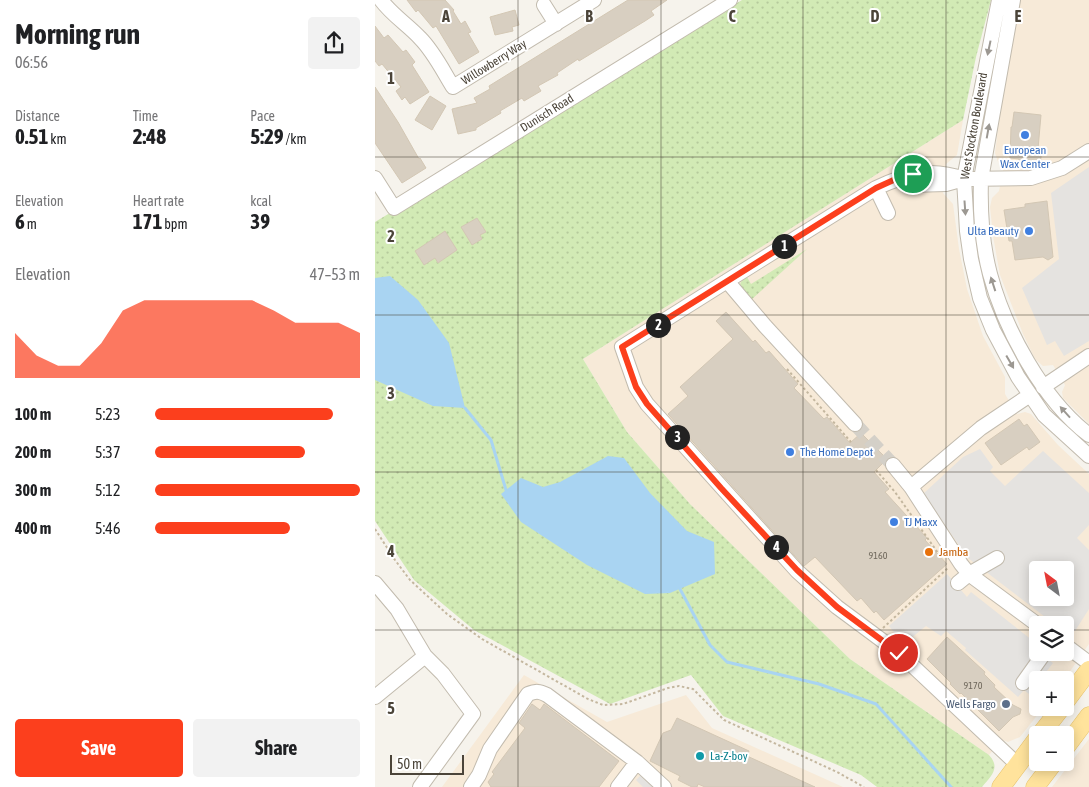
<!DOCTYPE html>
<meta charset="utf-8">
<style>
body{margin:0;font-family:"Asap Condensed",sans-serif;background:#f2f2f2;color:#202124;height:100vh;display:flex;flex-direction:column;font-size:19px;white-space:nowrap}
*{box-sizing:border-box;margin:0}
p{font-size:16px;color:#757577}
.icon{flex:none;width:28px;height:28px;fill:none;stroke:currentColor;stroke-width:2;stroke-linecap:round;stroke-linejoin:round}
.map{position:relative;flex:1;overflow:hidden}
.drawer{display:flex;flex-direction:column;background:#fff;width:375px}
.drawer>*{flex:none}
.needle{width:32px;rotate:328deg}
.buttons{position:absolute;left:654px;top:561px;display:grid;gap:10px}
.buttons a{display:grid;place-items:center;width:45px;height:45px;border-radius:5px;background:#fff;box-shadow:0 2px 12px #0003;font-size:25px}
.scale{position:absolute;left:15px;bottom:12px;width:74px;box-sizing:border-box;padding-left:5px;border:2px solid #4b4439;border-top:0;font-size:14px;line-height:18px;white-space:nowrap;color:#4b4439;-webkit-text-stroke:4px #fff;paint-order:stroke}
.pin{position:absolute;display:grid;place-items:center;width:42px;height:42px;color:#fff;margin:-21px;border:2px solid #fff;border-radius:50%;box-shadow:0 1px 5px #0007}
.km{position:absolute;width:25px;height:25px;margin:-12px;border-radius:50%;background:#222;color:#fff;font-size:14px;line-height:25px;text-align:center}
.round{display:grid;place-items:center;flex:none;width:52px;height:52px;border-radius:5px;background:#f2f2f2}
.overview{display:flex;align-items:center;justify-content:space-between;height:85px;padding:0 15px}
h1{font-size:28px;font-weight:700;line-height:38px}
.stats{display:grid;grid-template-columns:repeat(3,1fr);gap:8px;height:85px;padding:5px 15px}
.stats div{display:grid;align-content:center}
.stats b{font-size:21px;font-weight:700}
.stats small{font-size:14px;font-weight:400}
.stats p{font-size:14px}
.chart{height:140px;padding:10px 15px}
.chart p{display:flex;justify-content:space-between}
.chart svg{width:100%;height:90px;margin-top:5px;fill:#fc3f1d;opacity:.7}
.button{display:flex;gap:10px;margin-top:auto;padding:10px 15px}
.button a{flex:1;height:58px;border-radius:5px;background:#fc3f1d;color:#fff;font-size:20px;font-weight:700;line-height:58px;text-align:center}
.button a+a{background:#f2f2f2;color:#202124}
ul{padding:0 15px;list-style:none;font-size:16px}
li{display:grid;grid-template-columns:80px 60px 1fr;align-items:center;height:38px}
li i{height:12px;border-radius:6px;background:#fc3f1d}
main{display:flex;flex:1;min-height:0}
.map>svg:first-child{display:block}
.commercial{fill:#f7ead8;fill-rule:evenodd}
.grass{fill:url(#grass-dots)}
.parking{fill:#e5e3e0;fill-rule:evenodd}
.water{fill:#a9d4f2}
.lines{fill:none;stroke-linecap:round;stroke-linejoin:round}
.stream{stroke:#a9d4f2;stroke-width:3}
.building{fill:#d8cfc1;stroke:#d3c7b4}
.minor-tunnel{stroke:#d4d0c8;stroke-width:14;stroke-dasharray:14 7;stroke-linecap:butt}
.minor-casing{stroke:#c2bbae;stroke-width:16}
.major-casing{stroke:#e6c16a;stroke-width:19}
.path{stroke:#c4b79f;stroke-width:2;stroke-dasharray:2.5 2.5;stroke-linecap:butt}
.minor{stroke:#fff;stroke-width:14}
.major{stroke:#ffe39c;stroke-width:18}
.oneway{fill:#9c9892}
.route-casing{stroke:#fff;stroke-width:10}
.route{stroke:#fc3f1d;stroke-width:6}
.grid{fill:none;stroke:#4b4439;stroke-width:1;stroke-opacity:0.55}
.shop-dot{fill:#3f7fe0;stroke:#fff;stroke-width:2}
.food-dot{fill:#e8710a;stroke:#fff;stroke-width:2}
.service-dot{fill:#5c6f8a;stroke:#fff;stroke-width:2}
.culture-dot{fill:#0f9aa8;stroke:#fff;stroke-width:2}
.labels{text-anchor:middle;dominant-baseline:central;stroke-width:4;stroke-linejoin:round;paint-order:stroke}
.number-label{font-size:10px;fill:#6e675b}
.street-label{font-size:12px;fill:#4b4439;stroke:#fff}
.shop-label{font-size:12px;fill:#366cbe;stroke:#fff;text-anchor:start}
.food-label{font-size:12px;fill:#c56008;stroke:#fff;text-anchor:start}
.service-label{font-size:12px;fill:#4e5e75;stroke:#fff;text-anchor:end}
.culture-label{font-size:12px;fill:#0d838f;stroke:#fff;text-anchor:start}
.grid-label{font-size:16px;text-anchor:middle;font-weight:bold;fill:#4b4439;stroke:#fff;stroke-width:4;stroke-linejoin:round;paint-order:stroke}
</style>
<main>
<section class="drawer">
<div class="overview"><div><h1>Morning run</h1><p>06:56</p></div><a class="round"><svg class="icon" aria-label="share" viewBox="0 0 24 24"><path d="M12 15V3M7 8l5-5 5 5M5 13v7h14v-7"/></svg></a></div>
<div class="stats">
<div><p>Distance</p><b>0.51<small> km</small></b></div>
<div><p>Time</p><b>2:48</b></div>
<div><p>Pace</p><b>5:29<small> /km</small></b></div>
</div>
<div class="stats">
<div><p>Elevation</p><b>6<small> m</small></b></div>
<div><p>Heart rate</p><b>171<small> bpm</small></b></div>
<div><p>kcal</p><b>39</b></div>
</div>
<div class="chart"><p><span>Elevation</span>47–53 m</p>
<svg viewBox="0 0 160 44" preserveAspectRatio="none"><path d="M0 44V22L10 33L20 38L30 38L40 27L50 11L60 6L70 6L80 6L90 6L100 6L110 6L120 11L130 17L140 17L150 17L160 22V44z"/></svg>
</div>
<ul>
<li><b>100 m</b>5:23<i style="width:87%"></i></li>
<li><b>200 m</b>5:37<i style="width:73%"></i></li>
<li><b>300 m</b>5:12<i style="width:100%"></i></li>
<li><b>400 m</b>5:46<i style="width:66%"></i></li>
</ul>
<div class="button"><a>Save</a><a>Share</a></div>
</section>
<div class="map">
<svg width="714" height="787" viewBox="0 0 714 787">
<defs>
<pattern id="grass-dots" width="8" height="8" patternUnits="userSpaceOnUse" patternTransform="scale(1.25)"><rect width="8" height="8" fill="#d2eab5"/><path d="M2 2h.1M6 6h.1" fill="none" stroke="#b6ca9c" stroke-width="1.8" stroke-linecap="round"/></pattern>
</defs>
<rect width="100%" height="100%" fill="#f6f3ec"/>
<path class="commercial" d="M645 0H714V424L688 398 687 392 690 385 678 365 668 366 660 359 648 334 625 275 618 236 615 207 617 198 624 191 629 166 623 162 620 153 627 96Z
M588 120 582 155 571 164 568 193 578 204 584 249 592 289 608 336 630 377V394L642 414 650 412 656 414 683 445 714 474V644L689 680H662V708H668L645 737 633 742 627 740 614 755 475 659 315 504 252 432 208 359ZM662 570H690V598H662ZM662 625H690V652H662Z
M149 675 232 722 311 695 337 728 468 787H67Z
M714 739V787H677Z"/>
<path class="grass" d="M367 0H616L601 57 588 120 208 359 252 432 315 504 475 659 614 755C626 768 616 776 607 787H502L486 775 348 716 316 675 235 704 99 630 39 580 0 521V222Z
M432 249 376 300 365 287C365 282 367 279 372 277L376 284Z"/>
<path class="parking" d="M714 167V341L689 356 680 341 672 345 647 288 684 259 676 193Z
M605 449 618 467 615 471 630 486 668 451 714 493V525L702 538 714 550V609L700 631 690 627V625L678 623 593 558 548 494 588 457ZM662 570H690V598H662Z
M572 574 592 597 596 592 662 644 659 649 678 663 665 680H662V683L654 694 649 690 643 697 590 650 591 648 571 631 566 636 551 626 535 639 532 636 526 641 514 626Z
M275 766 298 787H268L261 780Z"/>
<path class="water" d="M15 276 43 300 74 343 90 408 58 406 0 380V278Z
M233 456 249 458 275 493 312 531 339 542 340 574 295 593 270 594 212 565 146 522 126 494 146 478 168 487 185 482Z"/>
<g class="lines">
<path class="stream" d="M90 408 116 440 131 490
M305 589 335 645 352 662 444 684 501 704 576 787"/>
</g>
<path class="building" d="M32 0H70L79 10 78 11 86 24 90 21 96 32 93 33 104 52 84 64 61 26 58 28 43 10 41 12Z
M253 0H292L276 11 279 15 270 21 204 61 203 59 182 73 183 75 163 86 166 91 149 101 147 98 125 111 126 113 101 128V130L83 134 77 109 102 103 99 98 115 89 114 86Z
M140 10 144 25 137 27 138 31 120 35 115 17Z
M0 26 9 38 13 35 28 52 31 50 40 62 37 65 54 92 35 104 30 97 27 100 21 91 26 87 7 64 4 66 0 61Z
M0 87 23 122 44 159 45 158 51 168 27 183 0 143Z
M55 96 71 106 57 130 40 120Z
M639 112 666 115 663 149H667L665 165 644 163V159L635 158 636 127H637Z
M672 201 678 257 673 260 668 257 640 260 637 241H634L629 210 650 207V204Z
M102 218 111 232 105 235 107 239 97 245 86 227Z
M70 231 82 250 63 263 60 258 49 265 40 251Z
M351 312 378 342 380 340 391 353 394 351 423 384 419 388 449 419 452 417 475 443 486 433 512 459 499 472 514 489 510 492 552 538 550 540 572 564 509 620 501 611 499 613 486 598 482 601 440 557 429 566 428 565 293 414 313 396 305 387 358 339 341 321Z
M644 419 649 426 652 424 665 442 654 450 652 447 626 465 610 443Z
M572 637 610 672 609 674 620 685 619 687 638 705 646 709 645 714 638 717 624 731 586 693 585 694 575 684 576 683 552 659Z
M157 704 165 710 169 704 244 761 224 787H116L113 782 119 774 117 772 150 728 144 723Z
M302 718 374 751 372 756 440 787H330L323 784 322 787H317L303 780 305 776 275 761 288 733 296 730Z"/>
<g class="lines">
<path class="minor-tunnel" d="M480 424 518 465"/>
<g class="minor-casing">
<path id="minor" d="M6 0C17 15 33 25 45 38 59 52 68 71 78 87L219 0
M624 0 589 179 592 231 596 259 605 298 618 330 643 377 669 415 714 456
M638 0 606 179C605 210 607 244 615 274 630 330 668 400 714 435
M169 5 181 24
M0 178 19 208 355 0
M523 178 535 185 571 184 589 179 656 178 687 168 714 151
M501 188 513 213
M352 281 247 347 261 387 272 404 422 571 462 607 524 653 643 765
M668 387 714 356
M480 424 390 326 352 281 501 188C531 174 556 167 589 179
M518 465 536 487 586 564 594 574 663 625
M536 487 606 428 655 395
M0 583 22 609 50 656 68 674 98 714 45 787
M583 583 594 574 622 558
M690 645 714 663
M648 683 670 652
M0 697 50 656
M96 787 104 775 115 749 153 694C161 691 164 691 172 695L262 762 289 787
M243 787 262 762"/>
</g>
<g class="major-casing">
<path id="major" d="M690 702 714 670
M665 735 686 708
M690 748 714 716
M626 787 662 739
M660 787 679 762"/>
</g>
<path class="path" d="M412 369 476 442
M501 470 520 492 563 553
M0 529 20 560 35 580 72 614 107 639 213 699 228 705 248 704 293 688 304 686 318 689 349 720 462 772 489 787
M508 628 574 567"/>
<use href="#minor" class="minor"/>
<use href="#major" class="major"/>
</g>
<defs><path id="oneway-solid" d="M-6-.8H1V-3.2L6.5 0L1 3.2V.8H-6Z" transform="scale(1.25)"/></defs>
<g class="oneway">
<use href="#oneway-solid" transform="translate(614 48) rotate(102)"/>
<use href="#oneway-solid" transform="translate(613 131) rotate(-80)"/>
<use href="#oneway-solid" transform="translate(590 208) rotate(86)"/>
<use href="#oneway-solid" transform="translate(618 284) rotate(-108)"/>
<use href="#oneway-solid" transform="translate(635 362) rotate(60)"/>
<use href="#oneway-solid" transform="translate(690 412) rotate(-132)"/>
</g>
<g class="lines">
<g class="route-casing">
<path id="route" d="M524 653 462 607 422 570 346 488 272 404 261 387 247 347 501 188 523 178 538 174"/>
</g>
<use href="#route" class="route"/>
</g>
<path class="grid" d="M143 0V787M286 0V787M428 0V787M571 0V787M0 157H714M0 315H714M0 472H714M0 630H662M690 630H714"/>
<g class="shop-dot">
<circle cx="650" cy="135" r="5"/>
<circle cx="654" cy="231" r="5"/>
<circle cx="415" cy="452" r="5"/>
<circle cx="519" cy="522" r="5"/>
</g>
<circle class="food-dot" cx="554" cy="552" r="5"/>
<circle class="service-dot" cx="631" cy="704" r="5"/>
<circle class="culture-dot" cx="325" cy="756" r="5"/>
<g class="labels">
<g class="number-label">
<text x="503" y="555">9160</text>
<text x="598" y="685">9170</text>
</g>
<g class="street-label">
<text transform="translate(119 62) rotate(-32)">Willowberry Way</text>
<text transform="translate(172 113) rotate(-32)">Dunisch Road</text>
<text transform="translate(599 126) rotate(-80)">West Stockton Boulevard</text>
</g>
<g class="shop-label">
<text x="650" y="150" text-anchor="middle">European<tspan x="650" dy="14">Wax Center</tspan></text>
<text x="644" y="231" text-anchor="end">Ulta Beauty</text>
<text x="425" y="452">The Home Depot</text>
<text x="529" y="522">TJ Maxx</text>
</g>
<g class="food-label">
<text x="564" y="552">Jamba</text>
</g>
<g class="service-label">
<text x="621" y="704">Wells Fargo</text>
</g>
<g class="culture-label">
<text x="335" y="756">La-Z-boy</text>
</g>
</g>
<g class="grid-label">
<text x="71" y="22">A</text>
<text x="214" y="22">B</text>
<text x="357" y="22">C</text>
<text x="500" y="22">D</text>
<text x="643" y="22">E</text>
<text x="16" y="84">1</text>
<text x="16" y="242">2</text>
<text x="16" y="399">3</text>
<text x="16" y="557">4</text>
<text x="16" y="714">5</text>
</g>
</svg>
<div class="buttons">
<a><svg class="needle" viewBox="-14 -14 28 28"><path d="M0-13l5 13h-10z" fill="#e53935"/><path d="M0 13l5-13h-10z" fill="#757577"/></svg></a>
<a><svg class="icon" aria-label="layers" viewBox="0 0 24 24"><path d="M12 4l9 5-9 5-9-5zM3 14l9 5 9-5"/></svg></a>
<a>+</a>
<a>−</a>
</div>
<div class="scale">50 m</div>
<div class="pin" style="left:538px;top:174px;background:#1e9e55"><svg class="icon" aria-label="arrive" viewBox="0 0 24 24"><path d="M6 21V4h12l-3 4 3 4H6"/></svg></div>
<div class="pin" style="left:524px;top:653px;background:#d93025"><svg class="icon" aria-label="check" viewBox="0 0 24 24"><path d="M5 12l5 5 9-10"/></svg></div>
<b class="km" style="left:409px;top:246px">1</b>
<b class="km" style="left:283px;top:325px">2</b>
<b class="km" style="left:302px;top:437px">3</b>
<b class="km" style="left:401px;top:547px">4</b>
</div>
</main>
